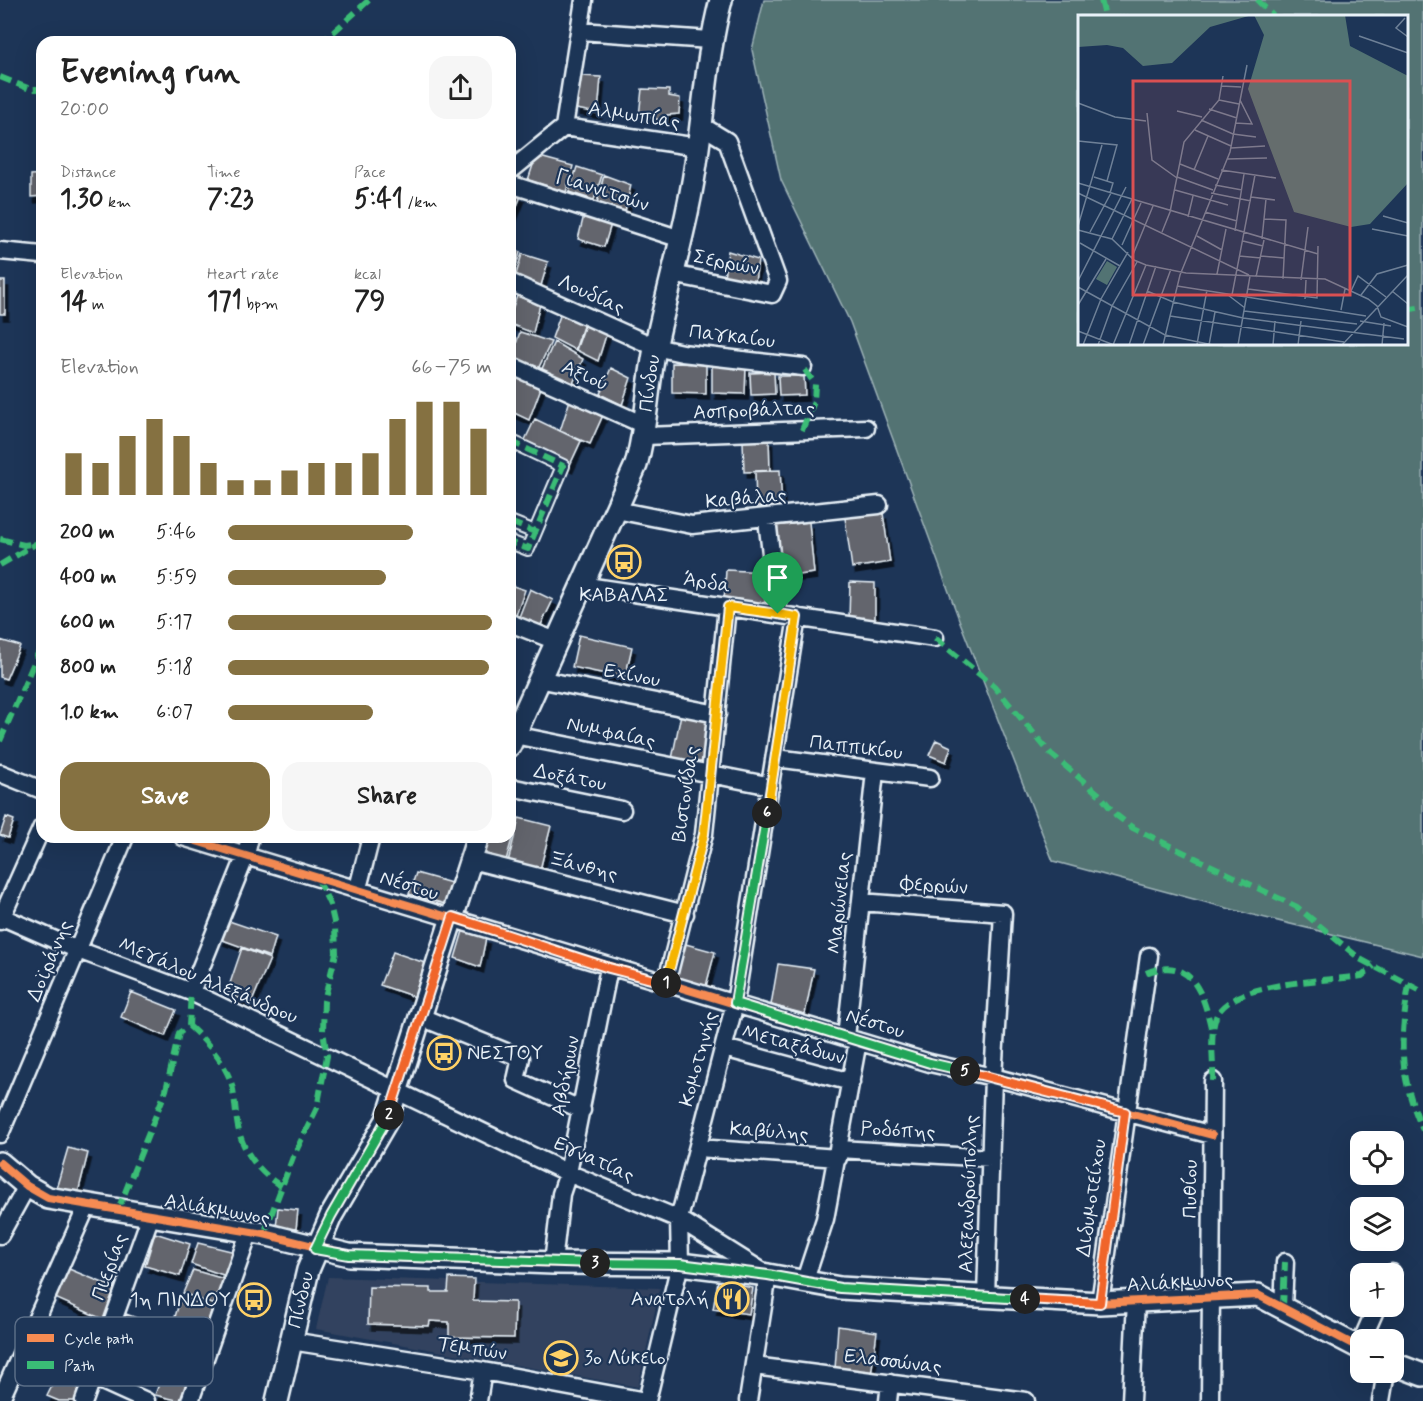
<!DOCTYPE html>
<meta charset="utf-8">
<style>
body{margin:0;font-family:Mynerve,sans-serif;background:#f6f6f6;color:#222;height:100vh;display:flex;flex-direction:column;font-size:22px;white-space:nowrap}
*{box-sizing:border-box;margin:0}
p{font-size:20px;color:#767676}
.icon{flex:none;width:33px;height:33px;fill:none;stroke:currentColor;stroke-width:2;stroke-linecap:round;stroke-linejoin:round}
.map{position:relative;flex:1;overflow:hidden}
.panel{position:absolute;left:36px;top:36px;width:480px;height:807px;display:flex;flex-direction:column;background:#fff;border-radius:18px;box-shadow:0 6px 24px #0002}
.panel>*{flex:none}
.tools{position:absolute;left:1350px;top:1131px;display:grid;gap:12px}
.tools a{display:grid;place-items:center;width:54px;height:54px;border-radius:12px;background:#fff;box-shadow:0 6px 24px #0002;font-size:30px}
.pin{position:absolute;display:grid;place-items:center;width:51px;height:51px;color:#fff;margin:-62px -26px;border-radius:50% 50% 50% 0;rotate:-45deg;box-shadow:0 0 6px #0007}
.pin .icon{rotate:45deg}
.km{position:absolute;width:30px;height:30px;margin:-15px;border-radius:50%;background:#222;color:#fff;font-size:16px;line-height:30px;text-align:center}
.round{display:grid;place-items:center;flex:none;width:63px;height:63px;border-radius:18px;background:#f6f6f6}
.headline{display:flex;align-items:center;justify-content:space-between;height:102px;padding:0 24px}
h1{font-size:33px;font-weight:700;line-height:45px}
.stats{display:grid;grid-template-columns:repeat(3,1fr);gap:9px;height:102px;padding:6px 24px}
.stats div{display:grid;align-content:center}
.stats b{font-size:26px;font-weight:700}
.stats small{font-size:16px;font-weight:400}
.stats p{font-size:16px}
.chart{height:168px;padding:12px 24px}
.chart p{display:flex;justify-content:space-between}
.chart svg{width:100%;height:108px;margin-top:6px;stroke:#857141;stroke-width:6}
.action{display:flex;gap:12px;margin-top:auto;padding:12px 24px}
.action a{flex:1;height:69px;border-radius:18px;background:#857141;color:#fff;font-size:24px;font-weight:700;line-height:69px;text-align:center}
.action a+a{background:#f6f6f6;color:#222}
ul{padding:0 24px;list-style:none;font-size:20px}
li{display:grid;grid-template-columns:96px 72px 1fr;align-items:center;height:45px}
li i{height:15px;border-radius:8px;background:#857141}
.map>svg:first-child{display:block}
.built{fill:#32435e}
.green{fill:#527373;stroke:#9db2b6;stroke-width:1.5;fill-rule:evenodd}
.building{fill:#64656d;stroke:#e8f1f8;stroke-width:1.5;filter:url(#shadow)}
.lines{fill:none;stroke-linecap:round;stroke-linejoin:round}
.pedestrian-casing{stroke:#e8f1f8;stroke-width:16}
.minor-casing{stroke:#e8f1f8;stroke-width:21}
.tertiary-casing{stroke:#e8f1f8;stroke-width:26}
.pedestrian{stroke:#1d3557;stroke-width:12}
.minor{stroke:#1d3557;stroke-width:16}
.tertiary{stroke:#1d3557;stroke-width:21}
.quiet{stroke:#3abd76;stroke-width:6;stroke-dasharray:12 6;stroke-linecap:butt}
.cycleway-casing{stroke:#1d3557;stroke-width:11}
.cycleway{stroke:#f68b52;stroke-width:8}
.split-1-casing{stroke:#fff;stroke-width:12}
.split-2-casing{stroke:#fff;stroke-width:12}
.split-3-casing{stroke:#fff;stroke-width:12}
.split-4-casing{stroke:#fff;stroke-width:12}
.split-5-casing{stroke:#fff;stroke-width:12}
.split-6-casing{stroke:#fff;stroke-width:12}
.split-7-casing{stroke:#fff;stroke-width:12}
.split-1{stroke:#f5b400;stroke-width:8}
.split-2{stroke:#f0652b;stroke-width:8}
.split-3{stroke:#22a559;stroke-width:8}
.split-4{stroke:#22a559;stroke-width:8}
.split-5{stroke:#f0652b;stroke-width:8}
.split-6{stroke:#22a559;stroke-width:8}
.split-7{stroke:#f5b400;stroke-width:8}
.labels{text-anchor:middle;dominant-baseline:central;stroke-width:4.5;stroke-linejoin:round;paint-order:stroke}
.street-label{font-size:20px;fill:#e8f1f8;stroke:#1d3557}
.poi-label{font-size:20px;fill:#e8f1f8;stroke:#1d3557;text-anchor:start}
.inset-road{fill:none;stroke:#6e8097;stroke-width:1.5}
.view{fill:#da5052;fill-opacity:0.15;stroke:#da5052;stroke-width:3}
.inset-edge{fill:none;stroke:#e8f1f8;stroke-width:3}
.key{fill:#1d3557;stroke:#5a6d87;stroke-width:1.5}
.key-label{font-size:16px;fill:#e8f1f8}
</style>
<div class="map">
<svg width="1423" height="1401" viewBox="0 0 1423 1401">
<defs>
<filter id="shadow"><feDropShadow dx="3.5" dy="6" stdDeviation="0" flood-color="#0009"/></filter>
</defs>
<rect width="100%" height="100%" fill="#1d3557"/>
<filter id="ink" filterUnits="userSpaceOnUse"><feTurbulence type="fractalNoise" baseFrequency=".0167" numOctaves="2"/><feDisplacementMap in="SourceGraphic" scale="12" xChannelSelector="R" yChannelSelector="G"/><feConvolveMatrix kernelMatrix="1 2 1 2 8 2 1 2 1" color-interpolation-filters="sRGB"/></filter>
<g filter="url(#ink)">
<path class="built" d="M328 1277 660 1288 638 1387 316 1329Z"/>
<path class="green" d="M764 0H1423V956L1249 914 1053 861 960 622 850 322 781 180 752 50ZM1080 16H1406V344H1080Z"/>
<path class="building" d="M581 76 601 77 598 113 576 109Z
M642 89 669 90V96L680 98 679 114 667 115V121L639 116Z
M536 156 573 166 566 192 528 180Z
M577 167 602 175 594 200 569 192Z
M42 174V196L31 197V175Z
M604 175 631 185 625 212 597 203Z
M510 192 521 196 510 223Z
M584 215 611 224 604 247 578 239Z
M510 248 520 252 512 279 510 278Z
M728 251 758 260 755 282 724 277Z
M522 254 548 262 540 289 515 278Z
M0 281H5V314H0Z
M517 296 540 304 533 333 510 324V315Z
M561 313 584 323 575 350 552 338Z
M585 325 607 332 598 361 576 350Z
M520 332 551 342 538 369 512 356Z
M554 342 583 359 572 386 541 371Z
M672 363 706 364V394L672 393Z
M712 365 746 366 745 394 712 393Z
M611 368 631 378 622 405 600 394Z
M774 372 775 394 751 395 750 373Z
M513 373 542 385 529 420 510 411V381Z
M778 376H804L805 395 779 396Z
M570 400 603 415 590 444 560 431Z
M535 419 581 441 569 467 523 444Z
M769 439 770 471 744 472 743 441Z
M780 470 782 506 756 507 755 471Z
M883 513 890 562 852 568 845 518Z
M809 522 814 573 781 577 775 526Z
M726 570 767 572 765 604 724 602Z
M850 582 875 583V620H849Z
M510 585 525 590 515 618 510 616Z
M530 589 553 600 540 627 519 617Z
M579 635 632 647 625 678 572 667Z
M0 640 20 646 6 679 0 677Z
M681 714 713 720 704 766 672 759Z
M936 740 951 747 946 762 929 755Z
M6 817 14 820 8 838 0 835Z
M519 818 551 826 539 874 507 866Z
M510 834 513 835 505 864 480 856 485 837H510Z
M416 873 455 884 449 905 409 894Z
M229 921 276 937 270 957 220 939Z
M463 931 486 938 480 967 455 958Z
M682 943 715 952 706 986 674 976Z
M242 948 270 959 251 1004 227 992Z
M393 952 425 963 415 997 380 985Z
M778 964 814 969 805 1014 771 1005Z
M131 992 176 1010 165 1036 121 1017Z
M68 1148 88 1153 78 1193 56 1189Z
M278 1208 298 1210 296 1229 276 1228Z
M155 1233 190 1244 180 1276 145 1266Z
M198 1243 235 1252 226 1276 191 1264Z
M69 1269 120 1290 107 1321 55 1298Z
M193 1270 224 1279 214 1305 183 1293Z
M449 1278 474 1279 473 1301 515 1302 514 1338 449 1337V1322L430 1321 429 1326 368 1324 369 1287 431 1288V1292H448Z
M718 1281 753 1288 749 1314 713 1309Z
M181 1297 212 1308 203 1341 171 1330Z
M126 1314 158 1326 149 1351 117 1339Z
M838 1326 877 1332 871 1375 835 1369Z
M168 1359 191 1367 181 1401 155 1395Z
M62 1366 87 1378 78 1401H59L47 1396Z"/>
<g class="lines">
<g class="pedestrian-casing">
<path id="pedestrian" d="M510 441 563 466 528 549 510 542
M510 522 535 532"/>
</g>
<g class="minor-casing">
<path id="minor" d="M580 31 710 40
M564 127 698 147
M510 171 564 127 584 0
M510 184 681 239
M0 251 42 255
M672 274 772 294 778 281 727 141 699 124
M510 282 655 347 682 353 803 367
M510 365 644 425
M644 436 866 428
M616 510 692 525 879 505
M767 519 778 614
M580 585 935 638
M510 623 556 641
M538 679 717 714
M514 735 771 786
M776 758 930 778
M0 773 42 790
M510 787 622 810
M183 837 930 1063 993 1077 1212 1135
M471 860 685 914
M358 888 371 837
M861 902 1003 913 993 1077 986 1297
M0 916 78 950 191 992 568 1173 679 1219 768 1275 748 1401
M0 921 42 827
M666 984 704 834 727 607
M191 992 246 855 250 837
M421 1017 521 1058 516 1080 582 1110
M846 1037 875 772
M724 1048 851 1082
M0 1134 125 837
M698 1148 838 1158
M839 1149 991 1158
M0 1235 27 1186
M553 1263 561 1194 568 1173 609 968
M1392 1274V1273
M804 1283 825 1219 858 1041
M1100 1303 1149 956
M1283 1307 1285 1262
M1362 1340 1377 1306
M291 1341 483 1371 646 1401
M754 1366 1026 1401
M93 1377 146 1401
M0 1401 87 1206
M84 1401 151 1215
M190 1401 249 1233
M478 1401 483 1371
M647 1401 680 1264 679 1219 735 1003 797 617
M888 1401 890 1383
M1131 1401 1136 1301
M1210 1401 1213 1081
M1381 1401 1386 1372"/>
</g>
<g class="tertiary-casing">
<g id="tertiary">
<path id="s1" d="M510 745 636 465C647 426 647 385 656 344 670 279 690 215 698 148 705 98 708 49 721 0"/>
<path d="M0 1163 27 1186 48 1198 264 1234 349 1255 553 1263 680 1264 768 1275 840 1288 1100 1303 1258 1295 1360 1348"/>
<path d="M1394 1364 1423 1375"/>
<path id="s2" d="M277 1401 308 1270 331 1216 387 1120 478 837"/>
</g>
</g>
<use href="#pedestrian" class="pedestrian"/>
<use href="#minor" class="minor"/>
<use href="#tertiary" class="tertiary"/>
<path class="quiet" d="M1101 0 1105 16
M1257 0 1273 16
M318 42 328 37 369 0
M0 77 30 89H42
M1406 310 1423 307
M802 430 814 402 815 384 803 367
M510 441 563 466 528 549 510 542
M510 522 535 532
M0 539 24 545 32 544
M0 565 37 543
M935 638 994 686 1051 754 1100 795 1116 815 1133 828 1297 907 1360 959 1423 992
M0 741 42 644
M1146 973C1192 954 1204 995 1212 1032
M1409 985C1399 1043 1399 1076 1423 1130
M189 1026C206 1041 225 1062 232 1085 236 1101 235 1119 240 1135 246 1156 264 1177 283 1187
M1213 1081C1214 1060 1209 1037 1216 1017 1230 981 1329 981 1362 976L1374 966
M118 1210 166 1090 179 1033 189 1026 191 992
M264 1234 293 1157 317 1108 327 1056 323 1031 324 1001 336 953 335 926 330 905 317 877
M1283 1307 1285 1262"/>
<g class="cycleway-casing">
<path id="cycleway" d="M183 837 930 1063 993 1077 1212 1135
M0 1163 27 1186 48 1198 264 1234 349 1255 553 1263 680 1264 768 1275 840 1288 1100 1303 1258 1295 1360 1348"/>
</g>
<use href="#cycleway" class="cycleway"/>
</g>
</g>
<g class="lines" filter="url(#ink)">
<g class="split-1-casing">
<path id="split-1" d="M666 983 704 834 728 607 778 614"/>
</g>
<g class="split-2-casing">
<path id="split-2" d="M389 1115 453 917 609 968 666 983"/>
</g>
<g class="split-3-casing">
<path id="split-3" d="M389 1115 331 1216 315 1249 349 1255 595 1263"/>
</g>
<g class="split-4-casing">
<path id="split-4" d="M595 1263 680 1264 768 1275 840 1288 1025 1299"/>
</g>
<g class="split-5-casing">
<path id="split-5" d="M965 1071 1125 1112 1100 1303 1025 1299"/>
</g>
<g class="split-6-casing">
<path id="split-6" d="M767 813 735 1003 930 1063 965 1071"/>
</g>
<g class="split-7-casing">
<path id="split-7" d="M767 813 797 617 778 614"/>
</g>
<use href="#split-1" class="split-1"/>
<use href="#split-2" class="split-2"/>
<use href="#split-3" class="split-3"/>
<use href="#split-4" class="split-4"/>
<use href="#split-5" class="split-5"/>
<use href="#split-6" class="split-6"/>
<use href="#split-7" class="split-7"/>
</g>
<defs>
<g id="bus-ring" transform="scale(1.725)"><circle r="9.5" fill="#1d3557" stroke="#ffd166" stroke-width="1.5"/><path d="M-5-6H5V4H4V6H2V4H-2V6H-4V4H-5ZM-3.5-4V0h7V-4ZM-3.5 1.2v1.5H-2V1.2ZM2 1.2v1.5H3.5V1.2Z" fill="#ffd166"/></g>
<g id="restaurant-ring" transform="scale(1.725)"><circle r="9.5" fill="#1d3557" stroke="#ffd166" stroke-width="1.5"/><path d="M-5-6h1v4h1v-4h1v4h1v-4h1v5L-1.5 .5V6h-2V.5L-5-1ZM5-6V6H3V1.5H1.5Q1.5-4 5-6Z" fill="#ffd166"/></g>
<g id="school-ring" transform="scale(1.725)"><circle r="9.5" fill="#1d3557" stroke="#ffd166" stroke-width="1.5"/><path d="M0-5L7-2L0 1L-7-2ZM-4 1L0 2.5L4 1V4Q0 6-4 4Z" fill="#ffd166"/></g>
</defs>
<g fill-rule="evenodd">
<use href="#bus-ring" x="624" y="562"/>
<use href="#bus-ring" x="444" y="1053"/>
<use href="#restaurant-ring" x="732" y="1299"/>
<use href="#bus-ring" x="254" y="1300"/>
<use href="#school-ring" x="561" y="1358"/>
</g>
<g class="labels">
<g class="street-label">
<text transform="translate(634 116) rotate(9)">Αλμωπίας</text>
<text transform="translate(602 191) rotate(18)">Γιαννιτσών</text>
<text transform="translate(726 263) rotate(11)">Σερρών</text>
<text transform="translate(591 295) rotate(24)">Λουδίας</text>
<text transform="translate(732 337) rotate(7)">Παγκαίου</text>
<text transform="translate(585 376) rotate(24)">Αξιού</text>
<text stroke="none"><textPath href="#s1" startOffset="390">Πίνδου</textPath></text>
<text transform="translate(754 411) rotate(-2)">Ασπροβάλτας</text>
<text transform="translate(746 499) rotate(-5)">Καβάλας</text>
<text transform="translate(707 583) rotate(9)">Άρδα</text>
<text transform="translate(632 676) rotate(11)">Εχίνου</text>
<text transform="translate(611 733) rotate(12)">Νυμφαίας</text>
<text transform="translate(856 748) rotate(7)">Παππικίου</text>
<text transform="translate(570 778) rotate(11)">Δοξάτου</text>
<text transform="translate(686 794) rotate(-82)">Βιστονίδας</text>
<text transform="translate(583 867) rotate(14)">Ξάνθης</text>
<text transform="translate(409 886) rotate(17)">Νέστου</text>
<text transform="translate(934 886) rotate(4)">Φερρών</text>
<text transform="translate(840 903) rotate(-84)">Μαρώνειας</text>
<text transform="translate(50 961) rotate(-67)">Δοϊράνης</text>
<text transform="translate(208 981) rotate(23)">Μεγάλου Αλεξάνδρου</text>
<text transform="translate(875 1024) rotate(17)">Νέστου</text>
<text transform="translate(793 1045) rotate(15)">Μεταξάδων</text>
<text transform="translate(699 1059) rotate(-75)">Κομοτηνής</text>
<text transform="translate(566 1076) rotate(-79)">Αβδήρων</text>
<text transform="translate(898 1131) rotate(3)">Ροδόπης</text>
<text transform="translate(769 1132) rotate(4)">Καβύλης</text>
<text transform="translate(594 1160) rotate(24)">Εγνατίας</text>
<text transform="translate(1191 1189) rotate(-89)">Πυθίου</text>
<text transform="translate(969 1194) rotate(-88)">Αλεξανδρούπολης</text>
<text transform="translate(1092 1198) rotate(-82)">Διδυμοτείχου</text>
<text transform="translate(217 1210) rotate(10)">Αλιάκμωνος</text>
<text transform="translate(110 1267) rotate(-70)">Πιερίας</text>
<text transform="translate(1180 1283) rotate(-3)">Αλιάκμωνος</text>
<text stroke="none"><textPath href="#s2" startOffset="104">Πίνδου</textPath></text>
<text transform="translate(472 1349) rotate(9)">Τεμπών</text>
<text transform="translate(893 1362) rotate(7)">Ελασσώνας</text>
</g>
<g class="poi-label">
<text x="624" y="595" text-anchor="middle">ΚΑΒΑΛΑΣ</text>
<text x="467" y="1053">ΝΕΣΤΟΥ</text>
<text x="709" y="1299" text-anchor="end">Ανατολή</text>
<text x="231" y="1300" text-anchor="end">1η ΠΙΝΔΟΥ</text>
<text x="584" y="1358">3ο Λύκειο</text>
</g>
</g>
<g transform="translate(1078 15)">
<rect width="330" height="330" fill="#1d3557"/>
<path d="M0 0H174L132 12 94 48 65 51 45 33 29 30 0 32ZM176 0H267L272 31 330 61V168L292 209 273 212 216 197 170 74 186 20ZM29 246 39 252 29 270 18 264Z" fill="#527373"/>
<path class="inset-road" d="M327 3 318 13 330 22M281 21 330 38M143 71 163 72M141 85 161 89M0 88 37 102 68 106M131 94 159 103M99 96 124 102M69 98 74 145 99 163M123 105 155 119 178 122M157 108 174 109 162 85M117 115 153 131M0 126 39 130 29 166M153 133 187 131M149 144 189 143M102 149 140 164M116 155 130 121M143 155 198 163M16 162 35 168 32 178M99 162 135 175M0 168 240 239M137 170 164 175M97 175 150 190M0 178 171 260M133 178 173 186M173 182 197 185M127 197 159 206M305 201 330 208M110 202 115 181M186 204 208 205 205 264M0 211 24 130M294 214 330 221M0 215 34 224 56 245 68 250 108 258 247 264 290 284 299 291 303 302 330 312M157 216 166 159M12 217 33 178M84 217 92 197 106 127 141 85 145 61M119 221 144 235M34 224 54 184M184 224 188 184M165 226 185 231M2 228 42 251M44 230 63 188M161 241 183 243M183 241 206 243M54 242 75 191M139 259 148 214M178 262 186 225M223 265 230 212M0 266 48 172M99 271 288 301M0 272 87 320 135 330M170 274 239 283 240 231M69 276 95 287 165 303 326 324M273 276 280 261 308 282M314 276 330 289M150 280 167 293M154 280 177 160M283 280 299 259 330 250M227 284 228 265M0 290 28 244M263 295 267 274M166 296 279 309M92 301 266 327M282 306 313 311M0 316 36 330M119 329 129 275M5 330 23 284 50 237M20 330 34 291 59 247M35 330 68 250M51 330 78 251M65 330 93 254M85 330 102 260 152 137 169 50M131 330 137 297M160 330 172 261M195 330 197 306M220 330 223 306M264 330 330 260M304 330 306 308"/>
<path class="view" d="M55 66H272V280H55Z"/>
<rect width="330" height="330" class="inset-edge"/>
</g>
<rect x="15" y="1317" width="198" height="69" rx="9" class="key"/>
<rect x="27" y="1334" width="27" height="8" fill="#f68b52"/>
<rect x="27" y="1361" width="27" height="8" fill="#3abd76"/>
<g class="key-label">
<text x="64" y="1344">Cycle path</text>
<text x="64" y="1371">Path</text>
</g>
</svg>
<div class="tools">
<a><svg class="icon" aria-label="locate" viewBox="0 0 24 24"><circle cx="12" cy="12" r="6"/><path d="M12 2v4M12 18v4M2 12h4M18 12h4"/></svg></a>
<a><svg class="icon" aria-label="layers" viewBox="0 0 24 24"><path d="M12 4l9 5-9 5-9-5zM3 14l9 5 9-5"/></svg></a>
<a>+</a>
<a>−</a>
</div>
<div class="pin" style="left:778px;top:614px;background:#1e9e55"><svg class="icon" aria-label="arrive" viewBox="0 0 24 24"><path d="M6 21V4h12l-3 4 3 4H6"/></svg></div>
<b class="km" style="left:666px;top:983px">1</b>
<b class="km" style="left:389px;top:1115px">2</b>
<b class="km" style="left:595px;top:1263px">3</b>
<b class="km" style="left:1025px;top:1299px">4</b>
<b class="km" style="left:965px;top:1071px">5</b>
<b class="km" style="left:767px;top:813px">6</b>
<section class="panel">
<div class="headline"><div><h1>Evening run</h1><p>20:00</p></div><a class="round"><svg class="icon" aria-label="share" viewBox="0 0 24 24"><path d="M12 15V3M7 8l5-5 5 5M5 13v7h14v-7"/></svg></a></div>
<div class="stats">
<div><p>Distance</p><b>1.30<small> km</small></b></div>
<div><p>Time</p><b>7:23</b></div>
<div><p>Pace</p><b>5:41<small> /km</small></b></div>
</div>
<div class="stats">
<div><p>Elevation</p><b>14<small> m</small></b></div>
<div><p>Heart rate</p><b>171<small> bpm</small></b></div>
<div><p>kcal</p><b>79</b></div>
</div>
<div class="chart"><p><span>Elevation</span>66–75 m</p>
<svg viewBox="0 0 160 44" preserveAspectRatio="none"><path d="M5 44V27M15 44V31M25 44V20M35 44V13M45 44V20M55 44V31M65 44V38M75 44V38M85 44V34M95 44V31M105 44V31M115 44V27M125 44V13M135 44V6M145 44V6M155 44V17"/></svg>
</div>
<ul>
<li><b>200 m</b>5:46<i style="width:70%"></i></li>
<li><b>400 m</b>5:59<i style="width:60%"></i></li>
<li><b>600 m</b>5:17<i style="width:100%"></i></li>
<li><b>800 m</b>5:18<i style="width:99%"></i></li>
<li><b>1.0 km</b>6:07<i style="width:55%"></i></li>
</ul>
<div class="action"><a>Save</a><a>Share</a></div>
</section>
</div>
